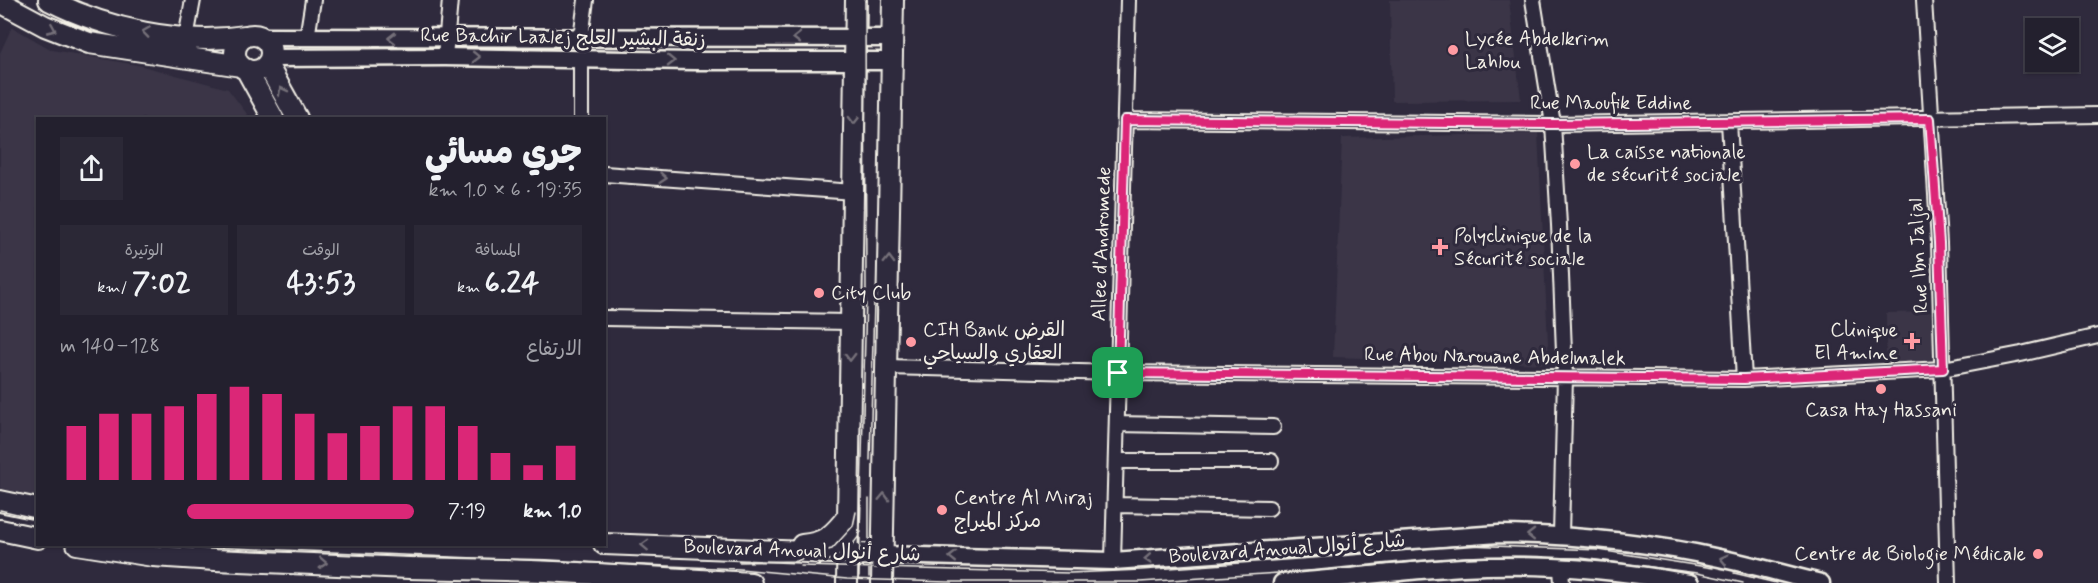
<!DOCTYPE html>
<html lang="ar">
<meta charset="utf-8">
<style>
body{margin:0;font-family:Mynerve,"Playpen Sans Arabic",sans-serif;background:#2b2836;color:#f1f3f6;direction:rtl;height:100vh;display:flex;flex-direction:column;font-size:22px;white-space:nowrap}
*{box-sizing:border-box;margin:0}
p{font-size:20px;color:#a3a3aa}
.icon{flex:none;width:33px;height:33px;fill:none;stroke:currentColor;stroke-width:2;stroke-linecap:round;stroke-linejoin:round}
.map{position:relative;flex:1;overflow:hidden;direction:ltr}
.panel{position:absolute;left:36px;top:117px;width:570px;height:429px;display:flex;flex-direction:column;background:#23202e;border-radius:0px;box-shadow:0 2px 4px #0004,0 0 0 2px #403e4a;direction:rtl}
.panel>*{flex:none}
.fabs{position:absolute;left:2025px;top:18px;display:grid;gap:12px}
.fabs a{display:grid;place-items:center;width:54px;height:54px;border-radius:0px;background:#23202e;box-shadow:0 2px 4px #0004,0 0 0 2px #403e4a;font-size:30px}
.pin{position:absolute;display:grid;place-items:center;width:51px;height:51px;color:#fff;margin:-26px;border-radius:12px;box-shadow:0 3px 9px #0006}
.round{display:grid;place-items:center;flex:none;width:63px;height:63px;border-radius:0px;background:#2b2836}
.summary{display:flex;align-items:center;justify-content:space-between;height:102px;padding:0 24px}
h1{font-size:33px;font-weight:800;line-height:45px}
.stats{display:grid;grid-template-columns:repeat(3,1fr);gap:9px;height:102px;padding:6px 24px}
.stats div{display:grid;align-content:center;border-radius:0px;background:#2b2836;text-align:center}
.stats b{font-size:30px;font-weight:800}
.stats small{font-size:16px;font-weight:400}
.stats p{font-size:16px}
.chart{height:168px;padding:12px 24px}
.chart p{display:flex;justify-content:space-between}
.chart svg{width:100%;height:108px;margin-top:6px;stroke:#db2777;stroke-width:6}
ul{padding:0 24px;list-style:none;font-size:20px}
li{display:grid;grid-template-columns:96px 72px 1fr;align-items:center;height:45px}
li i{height:15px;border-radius:8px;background:#db2777}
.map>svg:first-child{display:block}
.built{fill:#3b3647}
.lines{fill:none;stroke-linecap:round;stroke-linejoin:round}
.minor-casing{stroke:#f4f1e8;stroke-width:18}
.tertiary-casing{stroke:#f4f1e8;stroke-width:21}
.secondary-casing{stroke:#f4f1e8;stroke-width:24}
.minor{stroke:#2f2a3d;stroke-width:14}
.tertiary{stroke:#2f2a3d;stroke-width:16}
.secondary{stroke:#2f2a3d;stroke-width:20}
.tram{stroke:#f4f1e8;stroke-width:1.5}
.oneway{stroke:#747079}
.route-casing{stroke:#fff;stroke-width:12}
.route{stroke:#db2777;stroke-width:8}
.poi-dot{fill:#ff9aa2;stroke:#2f2a3d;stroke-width:2}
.labels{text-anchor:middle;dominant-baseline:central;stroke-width:6;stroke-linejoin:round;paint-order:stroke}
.street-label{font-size:20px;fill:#f4f1e8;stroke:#2f2a3d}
.poi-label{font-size:20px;fill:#f4f1e8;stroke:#2f2a3d;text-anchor:start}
</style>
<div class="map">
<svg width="2098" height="583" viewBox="0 0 2098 583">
<rect width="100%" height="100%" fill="#2f2a3d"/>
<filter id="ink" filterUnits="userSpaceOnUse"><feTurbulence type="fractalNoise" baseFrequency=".0167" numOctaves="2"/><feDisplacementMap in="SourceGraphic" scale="12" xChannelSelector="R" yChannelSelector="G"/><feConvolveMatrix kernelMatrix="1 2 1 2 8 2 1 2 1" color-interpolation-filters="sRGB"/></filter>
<g filter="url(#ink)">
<path class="built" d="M1390 0H1509L1521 100 1392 101Z
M12 27 52 50 142 66 228 89 250 118H38L37 497 0 488V53Z
M1538 133 1549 364 1333 357 1342 138Z
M1938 312 1940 368 1886 371V313Z"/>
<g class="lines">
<g class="minor-casing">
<path id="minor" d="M1533 0 1553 124 1559 225 1565 377 1561 535
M1924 0 1939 243 1948 583
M186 38 193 0
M307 38 313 0
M581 38 586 0
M445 57 450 0
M581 59V118
M1125 120 1553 124 2098 115
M1729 122 1744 379
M604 174 854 192
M604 318 850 322
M887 367 1118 373 1744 379 1943 369 2021 354 2098 336
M1117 424 1273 427
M1116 461H1271
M1115 505 1269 508
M1113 561 1128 0
M1561 568 1562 583"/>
</g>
<g class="tertiary-casing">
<path id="tertiary" d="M263 37 893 38
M270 58 445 57 694 61H892
M883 555 1113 561 1499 534C1573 535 1646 542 1719 558 1753 565 1787 575 1821 583
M1282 583C1350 578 1418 568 1486 566 1554 564 1623 571 1690 583"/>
</g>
<g class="secondary-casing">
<path id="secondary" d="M49 0C106 29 181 46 245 36
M0 2 45 26 89 43 241 66
M235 53a18 18 0 1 1 36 0a18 18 0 1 1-36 0Z
M267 64 297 118
M246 69 273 118
M0 501 38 509
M0 530 38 538
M77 544 153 556 215 560 409 568 546 571 751 583
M604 544 883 555
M802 545C826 543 834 534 848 516
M847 583 856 0
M882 583 893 0"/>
</g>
<use href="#minor" class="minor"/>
<use href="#tertiary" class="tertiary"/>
<use href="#secondary" class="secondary"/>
<path class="tram" d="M870 460 874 301
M0 510 38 519
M139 544 740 569 847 579 947 582H1140L1340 569 1466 557 1581 558 1697 573 1743 583
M739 562 797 561 815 553 832 549 853 526 856 512
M801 566 1070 573 1141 570 1339 556 1466 545 1599 550 1713 568
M817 566C834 559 853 549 861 532
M1734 573 1776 583
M859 576 866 296 865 0
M869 577V499"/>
</g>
<defs><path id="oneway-chevron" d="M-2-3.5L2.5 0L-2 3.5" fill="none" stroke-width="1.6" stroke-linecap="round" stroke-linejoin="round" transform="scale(1.5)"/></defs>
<g class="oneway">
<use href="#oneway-chevron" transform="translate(52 29) rotate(23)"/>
<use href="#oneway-chevron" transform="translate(146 32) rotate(-172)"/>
<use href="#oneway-chevron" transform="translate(392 38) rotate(180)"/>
<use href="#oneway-chevron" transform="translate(797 38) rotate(180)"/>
<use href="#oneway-chevron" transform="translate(476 57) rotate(1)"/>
<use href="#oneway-chevron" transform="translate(671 61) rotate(1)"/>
<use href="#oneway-chevron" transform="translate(282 91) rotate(-118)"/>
<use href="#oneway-chevron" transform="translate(854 120) rotate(91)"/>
<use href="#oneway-chevron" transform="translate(663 178) rotate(5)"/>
<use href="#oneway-chevron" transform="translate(889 260) rotate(-89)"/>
<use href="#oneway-chevron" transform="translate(850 357) rotate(90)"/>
<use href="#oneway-chevron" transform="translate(884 497) rotate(-88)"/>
<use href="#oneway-chevron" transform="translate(1531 535) rotate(-179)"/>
<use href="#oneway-chevron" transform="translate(645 545) rotate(-178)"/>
<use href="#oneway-chevron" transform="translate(953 557) rotate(-179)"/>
<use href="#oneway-chevron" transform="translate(1148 559) rotate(176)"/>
<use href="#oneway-chevron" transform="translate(1724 559) rotate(-167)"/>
<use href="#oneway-chevron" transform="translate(323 563) rotate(3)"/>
</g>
</g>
<g class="lines" filter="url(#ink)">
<g class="route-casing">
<path id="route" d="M1930 119 1939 243 1943 369 1744 379 1118 373 1125 120 1553 124Z"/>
</g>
<use href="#route" class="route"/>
</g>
<g class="poi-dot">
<circle cx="1453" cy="50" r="6"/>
<circle cx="1575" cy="164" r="6"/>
<path d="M1437 238h6v6h6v6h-6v6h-6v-6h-6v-6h6z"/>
<circle cx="819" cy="293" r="6"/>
<path d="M1909 332h6v6h6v6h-6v6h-6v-6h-6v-6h6z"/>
<circle cx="911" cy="342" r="6"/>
<circle cx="1881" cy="389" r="6"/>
<circle cx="942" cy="510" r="6"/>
<circle cx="2038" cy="554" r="6"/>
</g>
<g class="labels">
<g class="street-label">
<text transform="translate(563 38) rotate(1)">Rue Bachir Laalej زنقة البشير العلج</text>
<text x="1611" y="103">Rue Maoufik Eddine</text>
<text transform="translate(1102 244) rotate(-88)">Allee d'Andromede</text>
<text transform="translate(1919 256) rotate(-93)">Rue Ibn Jaljal</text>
<text transform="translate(1495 357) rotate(1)">Rue Abou Narouane Abdelmalek</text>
<text transform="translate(1287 549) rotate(-4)">Boulevard Anoual شارع أنوال</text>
<text transform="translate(802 551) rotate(2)">Boulevard Anoual شارع أنوال</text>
</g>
<g class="poi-label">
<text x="1465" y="39">Lycée Abdelkrim<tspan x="1465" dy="23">Lahlou</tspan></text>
<text x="1587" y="152">La caisse nationale<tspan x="1587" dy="23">de sécurité sociale</tspan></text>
<text x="1454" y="236">Polyclinique de la<tspan x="1454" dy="23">Sécurité sociale</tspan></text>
<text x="831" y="293">City Club</text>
<text x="923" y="330">CIH Bank القرض<tspan x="923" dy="23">العقاري والسياحي</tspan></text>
<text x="1898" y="330" text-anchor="end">Clinique<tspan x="1898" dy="23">El Amine</tspan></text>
<text x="1881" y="410" text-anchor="middle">Casa Hay Hassani</text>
<text x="954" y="498">Centre Al Miraj<tspan x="954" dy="23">مركز الميراج</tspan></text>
<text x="2026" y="554" text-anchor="end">Centre de Biologie Médicale</text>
</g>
</g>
</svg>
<div class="fabs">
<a><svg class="icon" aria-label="layers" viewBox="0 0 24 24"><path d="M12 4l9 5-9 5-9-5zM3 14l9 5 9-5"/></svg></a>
</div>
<div class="pin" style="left:1118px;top:373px;background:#1e9e55"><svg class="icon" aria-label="arrive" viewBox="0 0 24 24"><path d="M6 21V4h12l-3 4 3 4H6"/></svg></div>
<section class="panel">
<div class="summary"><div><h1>جري مسائي</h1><p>19:35 · 6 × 1.0 km</p></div><a class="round"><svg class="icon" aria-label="share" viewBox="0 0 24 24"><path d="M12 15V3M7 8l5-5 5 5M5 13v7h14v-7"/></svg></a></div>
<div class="stats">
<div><p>المسافة</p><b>6.24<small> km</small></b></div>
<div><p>الوقت</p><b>43:53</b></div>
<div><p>الوتيرة</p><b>7:02<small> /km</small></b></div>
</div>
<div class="chart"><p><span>الارتفاع</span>128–140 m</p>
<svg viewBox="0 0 160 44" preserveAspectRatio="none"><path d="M5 44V22M15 44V17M25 44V17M35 44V14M45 44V9M55 44V6M65 44V9M75 44V17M85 44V25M95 44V22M105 44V14M115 44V14M125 44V22M135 44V33M145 44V38M155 44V30"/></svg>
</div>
<ul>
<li><b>1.0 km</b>7:19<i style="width:64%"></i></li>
</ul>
</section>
</div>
